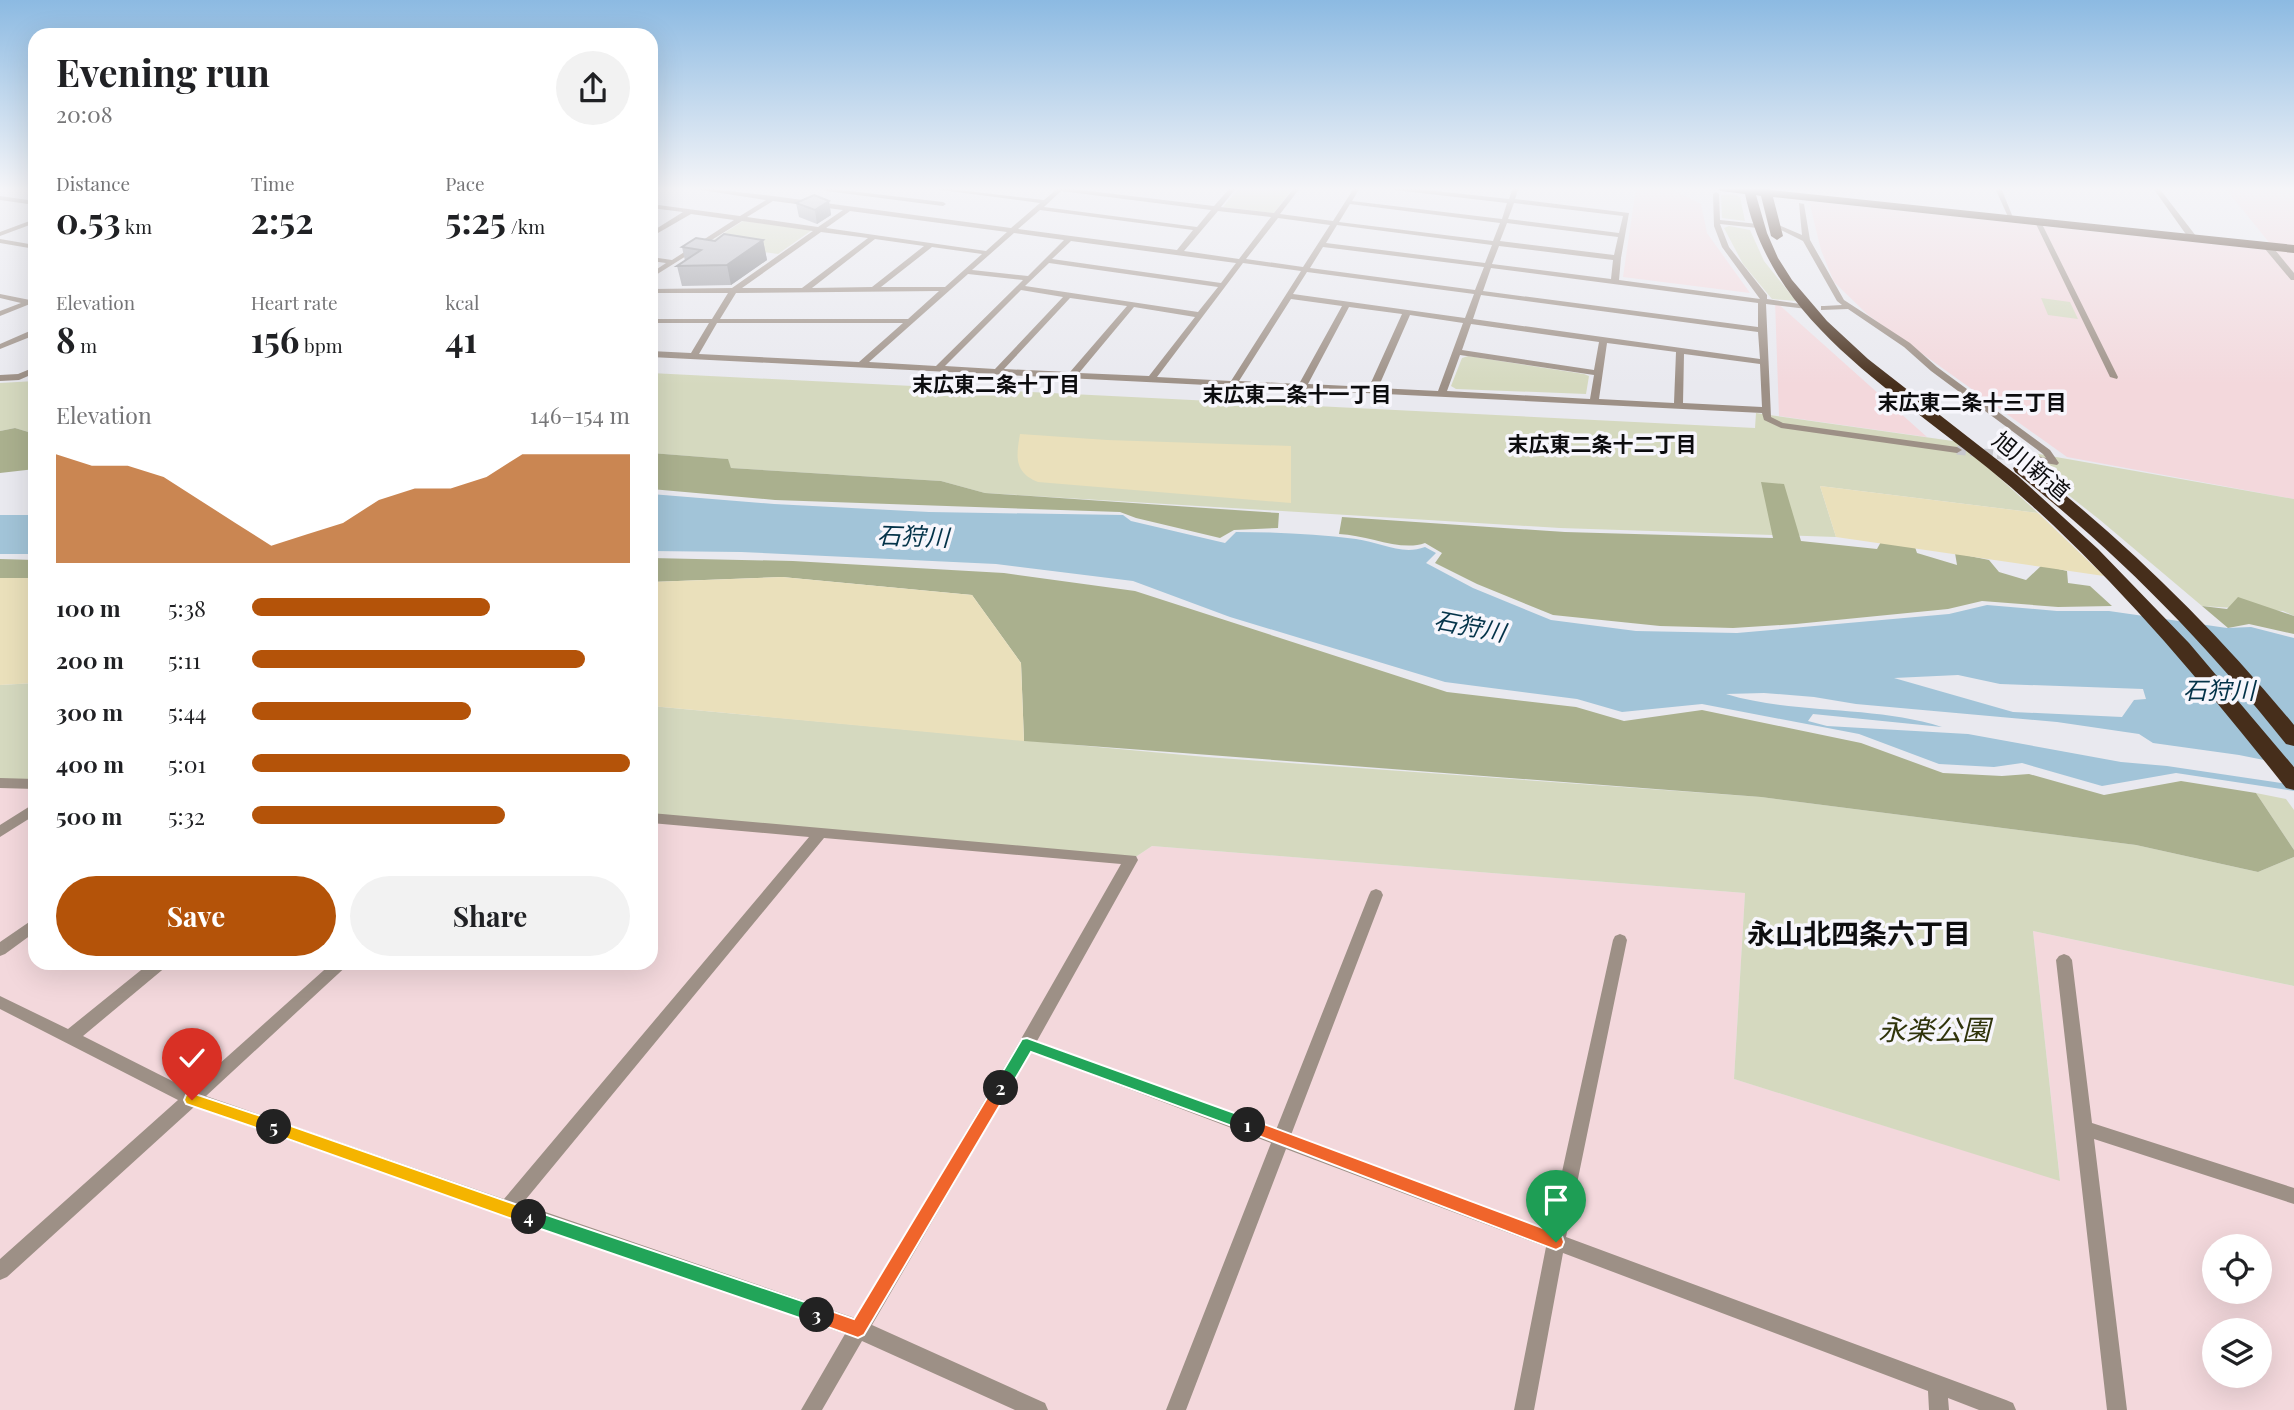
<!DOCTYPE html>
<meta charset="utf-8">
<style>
body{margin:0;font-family:"Playfair Display","Noto Sans JP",serif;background:#f2f2f2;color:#202124;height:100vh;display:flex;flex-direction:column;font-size:26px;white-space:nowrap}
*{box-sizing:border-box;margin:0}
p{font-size:23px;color:#757577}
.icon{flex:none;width:38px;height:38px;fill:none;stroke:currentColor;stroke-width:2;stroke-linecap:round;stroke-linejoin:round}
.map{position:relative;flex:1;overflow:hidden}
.drawer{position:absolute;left:28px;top:28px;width:630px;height:942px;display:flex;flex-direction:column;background:#fff;border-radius:21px;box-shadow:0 7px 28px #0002}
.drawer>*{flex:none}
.tools{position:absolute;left:2202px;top:1234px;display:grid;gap:14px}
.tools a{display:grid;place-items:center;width:70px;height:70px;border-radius:50%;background:#fff;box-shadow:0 7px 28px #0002;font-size:35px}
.pin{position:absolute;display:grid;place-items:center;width:60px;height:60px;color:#fff;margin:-72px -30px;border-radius:50% 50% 50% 0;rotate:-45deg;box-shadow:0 0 7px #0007}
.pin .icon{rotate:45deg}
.km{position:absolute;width:35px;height:35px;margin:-18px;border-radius:50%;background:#222;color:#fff;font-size:19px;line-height:35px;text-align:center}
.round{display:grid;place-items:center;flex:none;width:74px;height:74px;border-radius:37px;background:#f2f2f2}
.headline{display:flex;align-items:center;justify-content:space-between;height:119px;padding:0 28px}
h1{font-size:38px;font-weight:700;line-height:52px}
.stats{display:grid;grid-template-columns:repeat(3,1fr);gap:10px;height:119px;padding:7px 28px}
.stats div{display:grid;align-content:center}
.stats b{font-size:35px;font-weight:700}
.stats small{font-size:19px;font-weight:400}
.stats p{font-size:19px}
.chart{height:196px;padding:14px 28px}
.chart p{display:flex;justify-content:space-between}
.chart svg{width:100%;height:126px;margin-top:7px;fill:#b45309;opacity:.7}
.button{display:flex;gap:14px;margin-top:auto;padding:14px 28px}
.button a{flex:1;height:80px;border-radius:42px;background:#b45309;color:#fff;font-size:28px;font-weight:700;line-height:80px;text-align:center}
.button a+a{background:#f2f2f2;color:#202124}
ul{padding:0 28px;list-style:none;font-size:23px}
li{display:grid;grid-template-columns:112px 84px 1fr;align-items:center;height:52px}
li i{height:18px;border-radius:9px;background:#b45309}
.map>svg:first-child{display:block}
.industrial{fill:#f3d8dc;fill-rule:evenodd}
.green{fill:#d5d9bf}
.forest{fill:#aab08e}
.sand{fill:#eae0bb}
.water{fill:#a2c4d8;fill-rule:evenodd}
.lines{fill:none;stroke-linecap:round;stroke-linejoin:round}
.street-tunnel{stroke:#c8c8cd;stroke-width:9;stroke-dasharray:9 4.5;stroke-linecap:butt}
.street{fill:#9d9086;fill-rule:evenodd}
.highway{fill:#462e1b;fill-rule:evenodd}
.wall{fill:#9e9ea3}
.shaded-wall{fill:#818185}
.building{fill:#b8b8be;stroke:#818185;stroke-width:2}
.split-1{fill:#f0652b;stroke:#fff;stroke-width:2}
.split-2{fill:#22a559;stroke:#fff;stroke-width:2}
.split-3{fill:#f0652b;stroke:#fff;stroke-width:2}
.split-4{fill:#22a559;stroke:#fff;stroke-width:2}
.split-5{fill:#f5b400;stroke:#fff;stroke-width:2}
.split-6{fill:#f5b400;stroke:#fff;stroke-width:2}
.labels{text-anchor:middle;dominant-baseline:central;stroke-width:7;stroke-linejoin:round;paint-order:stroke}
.far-neighbourhood-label{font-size:21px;font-weight:bold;fill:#0d0d0f;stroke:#f7f6fc}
.street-label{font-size:23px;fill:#0d0d0f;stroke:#f7f6fc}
.water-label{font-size:24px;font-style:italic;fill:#043349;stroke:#f7f6fc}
.near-neighbourhood-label{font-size:28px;font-weight:bold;fill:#0d0d0f;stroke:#f7f6fc}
.near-park-label{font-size:28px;font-style:italic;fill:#30340b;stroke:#f7f6fc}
</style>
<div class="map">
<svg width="2294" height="1410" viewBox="0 0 2294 1410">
<rect width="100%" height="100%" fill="#e9e9ef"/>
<path class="industrial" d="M1636 188H1669L1701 204 1707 233 1750 293 1623 277Z
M2225 188H2294V499L2067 457 1868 315 1834 282 1821 250 1809 201 2276 251Z
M1775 301 1927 437 1779 416Z
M0 783 35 784V962H651V818L1131 860 1152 846 1745 893 1734 1079 2060 1180 2033 931 2294 986V1410H0ZM2214 1246H2259V1292H2214ZM2214 1330H2259V1376H2214Z"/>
<path class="green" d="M1239 188H1293L1274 213 1223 207Z
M1733 194 1740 197 1745 221 1722 218 1721 195Z
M743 221 812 230 778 254 707 244Z
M1729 226 1750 230 1764 261 1796 301 1772 299 1743 264 1724 228Z
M2041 298 2070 302 2078 319 2048 315Z
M1468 356 1584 374 1589 376 1586 394 1456 389 1451 386 1462 358Z
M651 373 1755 428 1756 413 1960 442 2038 513 1820 486 1836 537 1560 528 985 493 941 481 731 468 727 459 651 453Z
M35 381V434L15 428 0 431V383Z
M2010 449 2294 499V616L2283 611 2202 606 2100 520Z
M35 683V784L0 783V685Z
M651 706 1206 757 1761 797 2136 845 2258 872 2294 857V986L2033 931 2060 1181 1734 1079 1745 893 1152 846 1131 860 651 818Z
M2256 793 2286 799 2294 810V850Z"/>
<path class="forest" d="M15 428 35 434V469L0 473V431Z
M651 453 728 459 731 468 941 481 985 493 1279 513 1278 528 1234 530 1220 538 1136 518 1120 512 775 500 651 489Z
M1761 482 1784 484 1801 541 1877 549 1882 540 1914 544 1917 553 1957 565 1955 553 1989 560 1999 572 2026 580 2042 565 2067 571 2068 583 2090 586 2112 606 2058 607 1982 601 1948 609 1796 624 1733 628 1660 626 1553 615 1477 584 1435 563 1442 553 1425 543C1401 552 1368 535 1339 534L1342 517 1565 532 1773 538Z
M651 558 793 561 1004 573 1135 591 1447 692 1576 707 1624 721 1702 710 1861 743 1943 773 2002 776 2029 774 2104 795 2181 781 2256 793 2294 850V857L2258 872 2136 845 1761 797 1024 741 1021 663 972 595 782 577 651 582Z
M0 559 35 560V578H0Z
M2238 597 2294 616V634L2249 624 2228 628 2202 606 2227 609Z"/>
<path class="sand" d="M1020 434 1107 440 1291 446V503L1038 482C1014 472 1016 457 1020 434Z
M1820 486 2038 513 2104 576 1836 537Z
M782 577 972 595 1021 663 1024 741 651 706V582Z
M0 578H35V683L0 685Z"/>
<path class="water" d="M651 494 774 504 929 512 1123 515 1131 521 1225 543 1236 532C1277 532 1316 534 1356 539 1380 542 1402 556 1425 547L1436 553 1426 563 1473 588 1551 620 1636 631 1737 633 1949 614 1987 605 2057 611H2109L2227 628 2251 627 2294 638V766L2239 755 2153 743 2139 734 2057 722 1856 704 1814 697 1764 693 1726 694C1795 715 1874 705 1942 727L1813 714 1808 721 1827 726 1968 734 2121 762 2167 766 2294 785V791L2176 773 2102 786 2022 763 1994 767 1939 764 1859 734 1702 704 1622 712 1577 699 1445 682 1230 617 1133 581 996 564 741 552 651 551ZM1958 675 2000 684 2143 689 2146 699 2134 700 2122 717 2013 712 1894 678Z
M0 515H35V554H0Z"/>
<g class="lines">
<path class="street-tunnel" d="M1957 450 2037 459"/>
<path class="street" d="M689 188H703L773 196 1011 228 1040 203 926 188H941L1044 200 1058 188H1064L1214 206 1230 188H1236L1221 207 1274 213 1294 188H1300L1280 214 1333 221 1354 188H1360L1352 201 1502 219 1507 203 1395 190 1392 188H1408L1509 199 1513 188H1519L1515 199 1629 213 1621 258 1619 280 1760 299 1722 247 1714 226 1713 194 1716 192 1719 194 1720 220 1758 224 1761 226 1758 228 1720 224 1729 247 1767 295V299L1807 305 1811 307 1807 309 1766 304 1771 417 1783 423 1957 447 1962 450 1957 453 1781 428 1764 420 1762 413 651 357V351L691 353 709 323H651V319H712L728 293H651V289L732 288 813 231 742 221 651 278V273L666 263 651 261V257L672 260 734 220 691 214 651 237V232L683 212 651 208V204L740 216 766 200ZM1061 191 1211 210 1197 227 1044 207ZM773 201 843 210 818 227 747 217ZM1514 203 1623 216 1619 233 1508 219ZM1350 204 1500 223 1493 241 1339 222ZM1040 210 1193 230 1177 250 1018 229ZM850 211 1007 232 986 251 826 228ZM1218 211 1271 217 1239 259 1184 251ZM1278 218 1330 225 1303 267 1246 259ZM1507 223 1618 237 1614 255 1500 241ZM1337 225 1492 245 1485 263 1326 243ZM821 232 868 238 802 288H742ZM1014 233 1064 240 1028 276 972 270ZM875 239 924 246 872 287 812 288ZM1071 241 1236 263 1221 283 1052 259ZM1499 246 1613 260 1611 279 1492 264ZM932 247 982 254 945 287H881ZM1323 247 1484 267 1475 290 1310 268ZM1049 263 1218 287 1198 312 1025 286ZM1243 263 1301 271 1231 381 1157 377ZM1491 268 1758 303V327L1483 291ZM1307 272 1474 294 1465 318 1293 294ZM968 274 1023 280 936 366 869 362ZM1021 290 1063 297 995 369 945 366ZM939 291 908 319H720L736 293ZM1481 295 1758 332 1760 359 1473 319ZM1070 298 1127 306 1070 372 1004 369ZM1291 299 1342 306 1299 384 1239 381ZM1134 307 1195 317 1149 376 1079 373ZM1349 307 1402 314 1369 387 1308 384ZM1410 315 1463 323 1438 391 1378 388ZM717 323H903L859 362 699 354ZM1471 324 1599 342 1594 370 1462 350ZM1607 343 1676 352 1674 403 1599 399ZM1684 354 1760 364 1762 407 1683 403ZM1460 355 1594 375 1590 399 1447 391Z
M824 188 943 202 946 204 943 206 826 191 823 189Z
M1995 188H2001L2014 220 2009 219Z
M2153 188H2159L2196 236V240H2190Z
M0 196 35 201V205L0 200Z
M1799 203 1804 204 1810 240 1844 300 1910 343 1937 367 2050 450 2059 463 2057 465 2034 461 2032 459 2037 456 2046 458 2043 454 1931 371 1904 347 1848 309 1821 310V306H1824L1842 305 1837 301 1803 241 1769 224 1774 223 1802 235Z
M35 219V223L0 236V232Z
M2036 221 2041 222 2118 377 2117 379 2110 377 2035 222Z
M0 239 35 245V249L0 243Z
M2265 245H2271L2294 273V280H2291L2265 249Z
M0 294 35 301V305L30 304 0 316V311L21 303 0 298Z
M32 330H35V335L0 349V344Z
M35 367V373L19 380 0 381V375L18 374Z
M0 778 35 779V789L0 788Z
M35 803V815L0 837V825Z
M651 813 1136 856 1138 860 1037 1041 1276 1130 1369 895 1371 891 1376 889 1381 891 1383 895 1291 1135 1549 1231 1613 940 1615 936 1620 934 1625 936 1627 940 1566 1237 2006 1400 2013 1403 2016 1410H1979L1948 1398 1949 1410H1929L1928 1391 1563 1253 1534 1410H1514L1546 1247 1286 1149 1186 1410H1166L1271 1143 1031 1052 872 1325 1045 1403 1048 1410H1015L862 1341 822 1410H801L845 1334 194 1107 7 1277 0 1280V1259L178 1100 0 1009V996L68 1029 151 962H169L167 966 83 1036 190 1090 333 962H351L206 1096 504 1199 809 837 651 823ZM824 838 1121 864 1021 1039 855 1318 522 1204Z
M35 918V932L5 954 0 956V942Z
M2064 954 2069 956 2072 960 2092 1123 2294 1188V1204L2094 1139 2127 1410H2107L2056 960 2059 956Z"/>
<path class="highway" d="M1715 188H1770L1771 190 2294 245V253L1773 197 1783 236 1777 240 1771 236 1761 196 1756 195 1767 233 1778 258 1792 280 1827 321 1868 359 2018 476 2098 549 2189 643 2294 767V790L2286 788C2213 696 2138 606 2053 525 2017 491 1979 460 1939 430 1856 365 1768 303 1745 194L1721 191Z
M2021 463 2027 464C2126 542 2214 628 2294 725V746L2286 744C2206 643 2117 552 2015 472L2013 468Z"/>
</g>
<path class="wall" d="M829 201 831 215 817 224 799 217 796 203Z
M763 240 767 260 731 285 682 286 677 266 685 261 682 247Z"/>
<path class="shaded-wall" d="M829 201 831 215 817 224 815 210Z
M763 240 767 260 731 285 727 265Z"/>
<path class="building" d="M814 195 829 201 815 210 796 203Z
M724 234 763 240 727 265 677 266 701 250 682 247 696 238 715 241Z"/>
<linearGradient id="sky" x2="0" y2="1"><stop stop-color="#8cbae2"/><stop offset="0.49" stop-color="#f5f5f8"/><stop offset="1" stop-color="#f5f5f8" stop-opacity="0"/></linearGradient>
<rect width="2294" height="385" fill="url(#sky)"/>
<path class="split-1" d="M1248 1118 1556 1233 1562 1236 1564 1242 1562 1247 1556 1250 1243 1130 1240 1125 1243 1120Z"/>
<path class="split-2" d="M1027 1038 1254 1120 1256 1125 1254 1130 1248 1132 1031 1052 1007 1093H996L994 1088 996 1083 1022 1039Z"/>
<path class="split-3" d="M1001 1081 1009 1088 1007 1093 864 1335 858 1338 811 1321 808 1315 811 1309 817 1306 854 1319 996 1083Z"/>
<path class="split-4" d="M529 1209 817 1306 823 1309 826 1315 823 1321 817 1324 529 1225 523 1222 521 1217 523 1211Z"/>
<path class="split-5" d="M274 1120 529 1209 535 1211 537 1217 535 1222 529 1225 268 1132 266 1127 268 1122Z"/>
<path class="split-6" d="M192 1093 279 1122 282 1127 279 1132 274 1134 186 1104 184 1100 186 1095Z"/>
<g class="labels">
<g class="far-neighbourhood-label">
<text x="996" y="383">末広東二条十丁目</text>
<text x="1297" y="393">末広東二条十一丁目</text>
<text x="1972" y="401">末広東二条十三丁目</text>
<text x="1602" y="443">末広東二条十二丁目</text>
</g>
<g class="street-label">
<text transform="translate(2032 465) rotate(40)">旭川新道</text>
</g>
<g class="water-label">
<text transform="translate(913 535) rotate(2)">石狩川</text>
<text transform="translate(1470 625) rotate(11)">石狩川</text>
<text x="2219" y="689">石狩川</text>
</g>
<g class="near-neighbourhood-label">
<text x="1859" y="932">永山北四条六丁目</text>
</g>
<g class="near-park-label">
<text x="1934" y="1028">永楽公園</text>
</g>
</g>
</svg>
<div class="tools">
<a><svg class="icon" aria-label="locate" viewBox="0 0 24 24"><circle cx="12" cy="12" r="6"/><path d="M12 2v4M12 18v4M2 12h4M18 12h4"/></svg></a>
<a><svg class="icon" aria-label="layers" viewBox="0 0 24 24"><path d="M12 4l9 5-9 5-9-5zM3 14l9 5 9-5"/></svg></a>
</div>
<div class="pin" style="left:1556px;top:1242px;background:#1e9e55"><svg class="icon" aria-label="arrive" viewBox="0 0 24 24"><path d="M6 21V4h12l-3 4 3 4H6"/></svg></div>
<div class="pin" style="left:192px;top:1100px;background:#d93025"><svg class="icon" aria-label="check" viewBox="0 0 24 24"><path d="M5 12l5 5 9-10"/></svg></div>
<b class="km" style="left:1248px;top:1125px">1</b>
<b class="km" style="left:1001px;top:1088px">2</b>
<b class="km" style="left:817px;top:1315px">3</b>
<b class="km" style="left:529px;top:1217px">4</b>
<b class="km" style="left:274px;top:1127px">5</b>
<section class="drawer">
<div class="headline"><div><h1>Evening run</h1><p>20:08</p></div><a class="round"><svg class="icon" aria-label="share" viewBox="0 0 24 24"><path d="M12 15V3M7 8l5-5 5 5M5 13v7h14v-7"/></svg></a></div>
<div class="stats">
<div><p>Distance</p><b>0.53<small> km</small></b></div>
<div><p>Time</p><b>2:52</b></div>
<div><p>Pace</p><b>5:25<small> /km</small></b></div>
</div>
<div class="stats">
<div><p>Elevation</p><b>8<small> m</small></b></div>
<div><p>Heart rate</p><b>156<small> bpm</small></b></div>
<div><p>kcal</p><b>41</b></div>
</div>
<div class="chart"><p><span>Elevation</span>146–154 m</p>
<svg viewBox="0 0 160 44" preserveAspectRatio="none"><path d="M0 44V6L10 10L20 10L30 14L40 22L50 30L60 38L70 34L80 30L90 22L100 18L110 18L120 14L130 6L140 6L150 6L160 6V44z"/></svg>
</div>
<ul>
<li><b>100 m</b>5:38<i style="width:63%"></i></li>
<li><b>200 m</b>5:11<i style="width:88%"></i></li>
<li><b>300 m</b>5:44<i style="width:58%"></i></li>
<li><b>400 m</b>5:01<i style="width:100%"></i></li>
<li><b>500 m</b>5:32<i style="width:67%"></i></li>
</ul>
<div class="button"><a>Save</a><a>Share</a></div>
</section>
</div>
